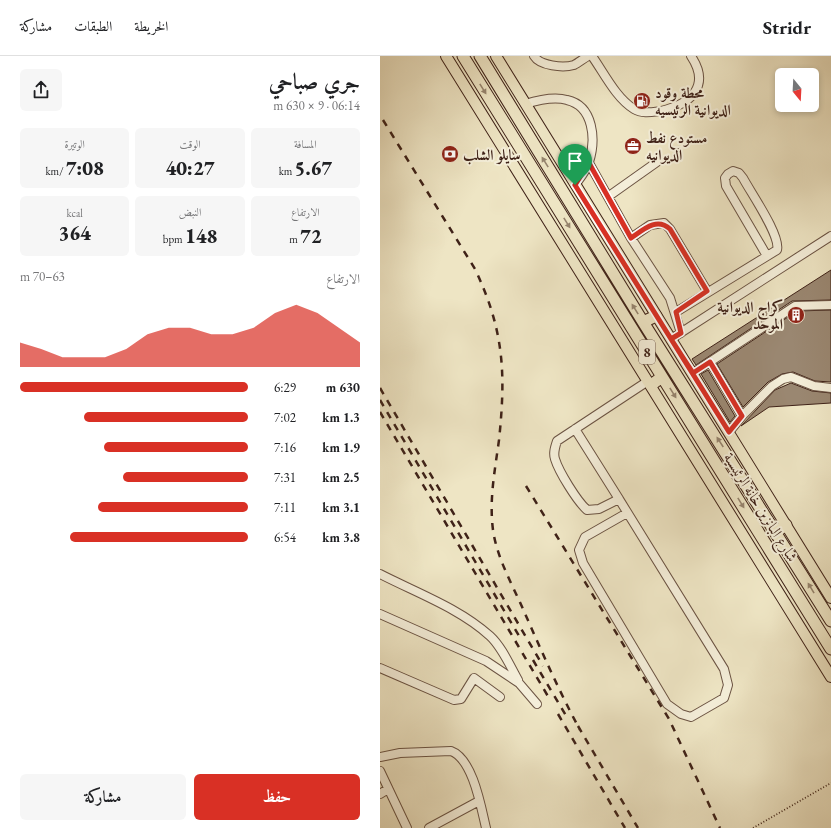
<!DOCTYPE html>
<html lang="ar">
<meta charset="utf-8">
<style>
body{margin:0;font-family:"EB Garamond",Amiri,serif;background:#f6f6f6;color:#202124;direction:rtl;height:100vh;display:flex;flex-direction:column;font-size:15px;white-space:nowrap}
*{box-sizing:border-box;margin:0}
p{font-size:13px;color:#757577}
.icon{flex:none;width:22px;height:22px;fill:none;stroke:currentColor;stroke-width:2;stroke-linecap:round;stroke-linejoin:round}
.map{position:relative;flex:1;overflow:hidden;direction:ltr}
.panel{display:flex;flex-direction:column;background:#fff;width:380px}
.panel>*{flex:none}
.needle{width:26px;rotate:162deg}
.controls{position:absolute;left:395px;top:12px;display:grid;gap:8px}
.controls a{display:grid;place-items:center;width:44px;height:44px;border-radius:6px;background:#fff;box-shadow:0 2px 6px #0003;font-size:20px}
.pin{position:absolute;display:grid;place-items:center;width:34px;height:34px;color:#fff;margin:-41px -17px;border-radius:50% 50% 50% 0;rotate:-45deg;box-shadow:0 0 4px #0007}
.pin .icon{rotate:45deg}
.round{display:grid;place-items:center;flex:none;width:42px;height:42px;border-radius:6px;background:#f6f6f6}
.summary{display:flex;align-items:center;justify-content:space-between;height:68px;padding:0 20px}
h1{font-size:22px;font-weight:800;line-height:30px}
.metrics{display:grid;grid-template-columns:repeat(3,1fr);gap:6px;height:68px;padding:4px 20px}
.metrics div{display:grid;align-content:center;border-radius:6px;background:#f6f6f6;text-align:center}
.metrics b{font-size:20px;font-weight:800}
.metrics small{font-size:11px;font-weight:400}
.metrics p{font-size:11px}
.chart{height:112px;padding:8px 20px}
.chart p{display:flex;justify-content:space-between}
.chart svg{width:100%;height:72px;margin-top:4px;fill:#d93025;opacity:.7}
.button{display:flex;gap:8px;margin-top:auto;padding:8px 20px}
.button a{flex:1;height:46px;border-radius:6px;background:#d93025;color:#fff;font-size:16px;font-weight:800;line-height:46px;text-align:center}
.button a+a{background:#f6f6f6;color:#202124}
ul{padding:0 20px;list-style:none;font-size:13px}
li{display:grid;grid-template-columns:64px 48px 1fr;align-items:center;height:30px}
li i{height:10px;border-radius:5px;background:#d93025}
header{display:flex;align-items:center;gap:24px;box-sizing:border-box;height:56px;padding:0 20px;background:#fff;border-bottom:1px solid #e0e0e0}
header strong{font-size:19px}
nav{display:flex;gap:22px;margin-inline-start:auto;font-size:14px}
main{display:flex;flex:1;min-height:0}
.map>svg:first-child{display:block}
.building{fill:#9a8771;stroke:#3f2218}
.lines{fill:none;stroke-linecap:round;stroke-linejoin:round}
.minor-casing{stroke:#6b5343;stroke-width:10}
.major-casing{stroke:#3f2218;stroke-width:12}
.highway-casing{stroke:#3f2218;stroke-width:13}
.path{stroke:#3f2218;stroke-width:1.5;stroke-dasharray:1 2;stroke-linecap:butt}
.minor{stroke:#f4eed9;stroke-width:8}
.major{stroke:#eee5c4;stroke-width:10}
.highway{stroke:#eee5c4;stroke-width:11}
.rail{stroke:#3f2218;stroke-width:2.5;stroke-dasharray:7 7;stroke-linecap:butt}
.oneway{fill:#96846e}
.route-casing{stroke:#fff;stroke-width:8}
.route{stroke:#d93025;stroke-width:5}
.labels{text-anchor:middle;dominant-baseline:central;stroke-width:4;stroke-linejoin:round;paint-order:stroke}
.shield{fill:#f4eed9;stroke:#755f52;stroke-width:1}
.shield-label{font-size:14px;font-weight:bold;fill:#3f2218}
.poi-label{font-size:15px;font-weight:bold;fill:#3f2218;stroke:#f4eed9;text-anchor:start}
.street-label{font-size:15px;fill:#3f2218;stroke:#f4eed9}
</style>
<header>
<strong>Stridr</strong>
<nav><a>الخريطة</a><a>الطبقات</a><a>مشاركة</a></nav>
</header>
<main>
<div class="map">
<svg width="451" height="772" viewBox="0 0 451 772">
<rect width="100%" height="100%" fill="#eee5c4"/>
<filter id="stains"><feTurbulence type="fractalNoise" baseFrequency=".005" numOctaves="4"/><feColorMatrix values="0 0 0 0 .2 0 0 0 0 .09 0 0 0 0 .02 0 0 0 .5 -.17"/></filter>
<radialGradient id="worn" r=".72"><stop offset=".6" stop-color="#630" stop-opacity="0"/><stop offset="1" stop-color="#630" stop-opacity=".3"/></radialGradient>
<path class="building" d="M451 214V244L412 245 316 309 312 303Z
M451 254V326L435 325 413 316 402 318 388 326 363 351 337 308 417 255Z
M328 314 355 360 350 366 321 318Z
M411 327 432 335 451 337V347L389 351 361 370 395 334Z"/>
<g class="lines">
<g class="minor-casing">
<path id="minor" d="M154 0C160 10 183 12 194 9 198 7 203 3 208 0
M212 0C224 17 236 42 254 53 262 58 272 56 281 55 311 48 331 30 311 0
M145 48C158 44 174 40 187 44 214 50 216 84 209 106 207 114 200 122 195 129
M209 107 251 182 290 242 301 277
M229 140 277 106
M251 182 270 169 284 167 290 173 327 235
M296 256 397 194C401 180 371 137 363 122L359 117 353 115 348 118 345 122 346 130 387 200
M291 283 451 180
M330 306 362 360 349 376
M313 317 415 250 451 249
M362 360 392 330 403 323 411 321 434 330 451 332
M195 373 239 443
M247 457 205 481 199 494 203 507 287 648 301 658 311 661 344 642 348 629 344 613 239 443 219 453 207 454C197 445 179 416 175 403 173 397 175 391 177 385L268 325
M0 518C37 537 79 552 110 580 122 591 130 610 138 624
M0 558 106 605 139 627 157 648
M0 612 74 644 81 643 94 622 120 641
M0 701 20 697 71 695C93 703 101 751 106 772
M0 715 27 772
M0 738 8 733
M49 772 99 745"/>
</g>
<g class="major-casing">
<path id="major" d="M66 0 451 621
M116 0 451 542"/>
</g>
<g class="highway-casing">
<path id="highway" d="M83 0 451 593
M100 0 263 266 451 565
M263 266 276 260
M271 329 282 321
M396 476 406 469"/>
</g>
<path class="path" d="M373 772 451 727"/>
<use href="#minor" class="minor"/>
<use href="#major" class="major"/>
<use href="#highway" class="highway"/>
<path class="rail" d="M3 64 95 213C124 274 126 317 119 384 115 414 109 443 113 474 117 502 132 528 143 553 161 594 179 635 200 674
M0 332 163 610
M0 344 142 585
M0 356 169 642
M146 430 289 663 340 772
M153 604 188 663
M178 658 245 772
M198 670 258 772"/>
</g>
<defs><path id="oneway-solid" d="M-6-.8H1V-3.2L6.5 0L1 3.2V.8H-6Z"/></defs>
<g class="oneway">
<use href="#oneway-solid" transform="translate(103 33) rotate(58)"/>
<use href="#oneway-solid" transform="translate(165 106) rotate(-122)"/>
<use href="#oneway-solid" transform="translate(187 167) rotate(58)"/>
<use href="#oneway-solid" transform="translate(255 253) rotate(-122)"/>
<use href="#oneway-solid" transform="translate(293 337) rotate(58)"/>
<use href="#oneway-solid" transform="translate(340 386) rotate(-123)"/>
<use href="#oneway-solid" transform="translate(361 447) rotate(58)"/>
<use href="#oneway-solid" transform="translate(431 532) rotate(-121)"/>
</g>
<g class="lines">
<g class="route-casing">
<path id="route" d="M195 129C246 211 298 293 349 376L362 360 330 306 313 317 291 283 301 277 296 256 327 235 290 173C277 161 264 173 251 182L209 107 195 129"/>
</g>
<use href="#route" class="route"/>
</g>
<defs>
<g id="fuel-disc" transform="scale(0.9)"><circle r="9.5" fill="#8f2418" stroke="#f4eed9"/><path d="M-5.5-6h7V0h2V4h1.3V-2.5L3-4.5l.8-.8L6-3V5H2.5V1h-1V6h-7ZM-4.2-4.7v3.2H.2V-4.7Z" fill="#fff"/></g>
<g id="office-disc" transform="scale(0.9)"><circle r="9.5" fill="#8f2418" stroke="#f4eed9"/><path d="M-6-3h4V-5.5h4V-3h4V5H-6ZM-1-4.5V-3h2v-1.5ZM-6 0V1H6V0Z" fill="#fff"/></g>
<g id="bank-disc" transform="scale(0.9)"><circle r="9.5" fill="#8f2418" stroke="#f4eed9"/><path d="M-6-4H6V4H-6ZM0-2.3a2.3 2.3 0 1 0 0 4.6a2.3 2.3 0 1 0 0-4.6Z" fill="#fff"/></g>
<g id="building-disc" transform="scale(0.9)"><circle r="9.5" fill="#8f2418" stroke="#f4eed9"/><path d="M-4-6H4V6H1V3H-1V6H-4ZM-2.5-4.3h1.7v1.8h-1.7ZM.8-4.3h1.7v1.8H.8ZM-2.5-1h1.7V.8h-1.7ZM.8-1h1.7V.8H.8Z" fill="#fff"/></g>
</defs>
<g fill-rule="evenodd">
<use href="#fuel-disc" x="262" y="45"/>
<use href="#office-disc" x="253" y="90"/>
<use href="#bank-disc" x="70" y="98"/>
<use href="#building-disc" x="416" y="259"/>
</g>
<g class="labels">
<rect class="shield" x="259" y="284" width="16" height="24" rx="3"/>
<g class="shield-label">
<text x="267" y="296">8</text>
</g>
<g class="poi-label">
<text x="275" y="36">محطة وقود<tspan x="275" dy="17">الديوانية الرئيسيه</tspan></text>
<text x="266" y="81">مستودع نفط<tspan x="266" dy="17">الديوانيه</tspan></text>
<text x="83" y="98">سايلو الشلب</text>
<text x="403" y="250" text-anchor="end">كراج الديوانية<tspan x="403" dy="17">الموحد</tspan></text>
</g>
<g class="street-label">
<text transform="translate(381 451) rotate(58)">شارع البانزين خانة الرئيسية</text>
</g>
</g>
<rect width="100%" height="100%" filter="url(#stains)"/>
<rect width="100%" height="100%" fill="url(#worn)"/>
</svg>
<div class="controls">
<a><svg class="needle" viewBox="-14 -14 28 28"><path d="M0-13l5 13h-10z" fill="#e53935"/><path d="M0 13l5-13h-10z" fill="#757577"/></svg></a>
</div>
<div class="pin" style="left:195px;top:129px;background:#1e9e55"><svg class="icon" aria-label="arrive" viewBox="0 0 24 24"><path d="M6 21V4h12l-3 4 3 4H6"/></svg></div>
</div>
<section class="panel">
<div class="summary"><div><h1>جري صباحي</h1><p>06:14 · 9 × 630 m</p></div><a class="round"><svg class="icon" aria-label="share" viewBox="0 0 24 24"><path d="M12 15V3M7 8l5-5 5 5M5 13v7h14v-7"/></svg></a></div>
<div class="metrics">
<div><p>المسافة</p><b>5.67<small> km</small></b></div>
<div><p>الوقت</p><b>40:27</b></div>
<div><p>الوتيرة</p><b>7:08<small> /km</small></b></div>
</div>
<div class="metrics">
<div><p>الارتفاع</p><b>72<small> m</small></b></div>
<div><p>النبض</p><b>148<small> bpm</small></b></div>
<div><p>kcal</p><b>364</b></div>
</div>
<div class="chart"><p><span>الارتفاع</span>63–70 m</p>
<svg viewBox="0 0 160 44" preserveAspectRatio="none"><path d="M0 44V29L10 33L20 38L30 38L40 38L50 33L60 24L70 20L80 20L90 24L100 24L110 20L120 11L130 6L140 11L150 20L160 29V44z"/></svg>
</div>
<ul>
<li><b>630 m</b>6:29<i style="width:100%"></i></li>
<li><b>1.3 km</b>7:02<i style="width:72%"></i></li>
<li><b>1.9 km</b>7:16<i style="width:63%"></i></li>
<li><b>2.5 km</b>7:31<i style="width:55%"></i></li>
<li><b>3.1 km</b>7:11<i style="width:66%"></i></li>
<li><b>3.8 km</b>6:54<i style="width:78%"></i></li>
</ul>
<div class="button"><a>حفظ</a><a>مشاركة</a></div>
</section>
</main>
